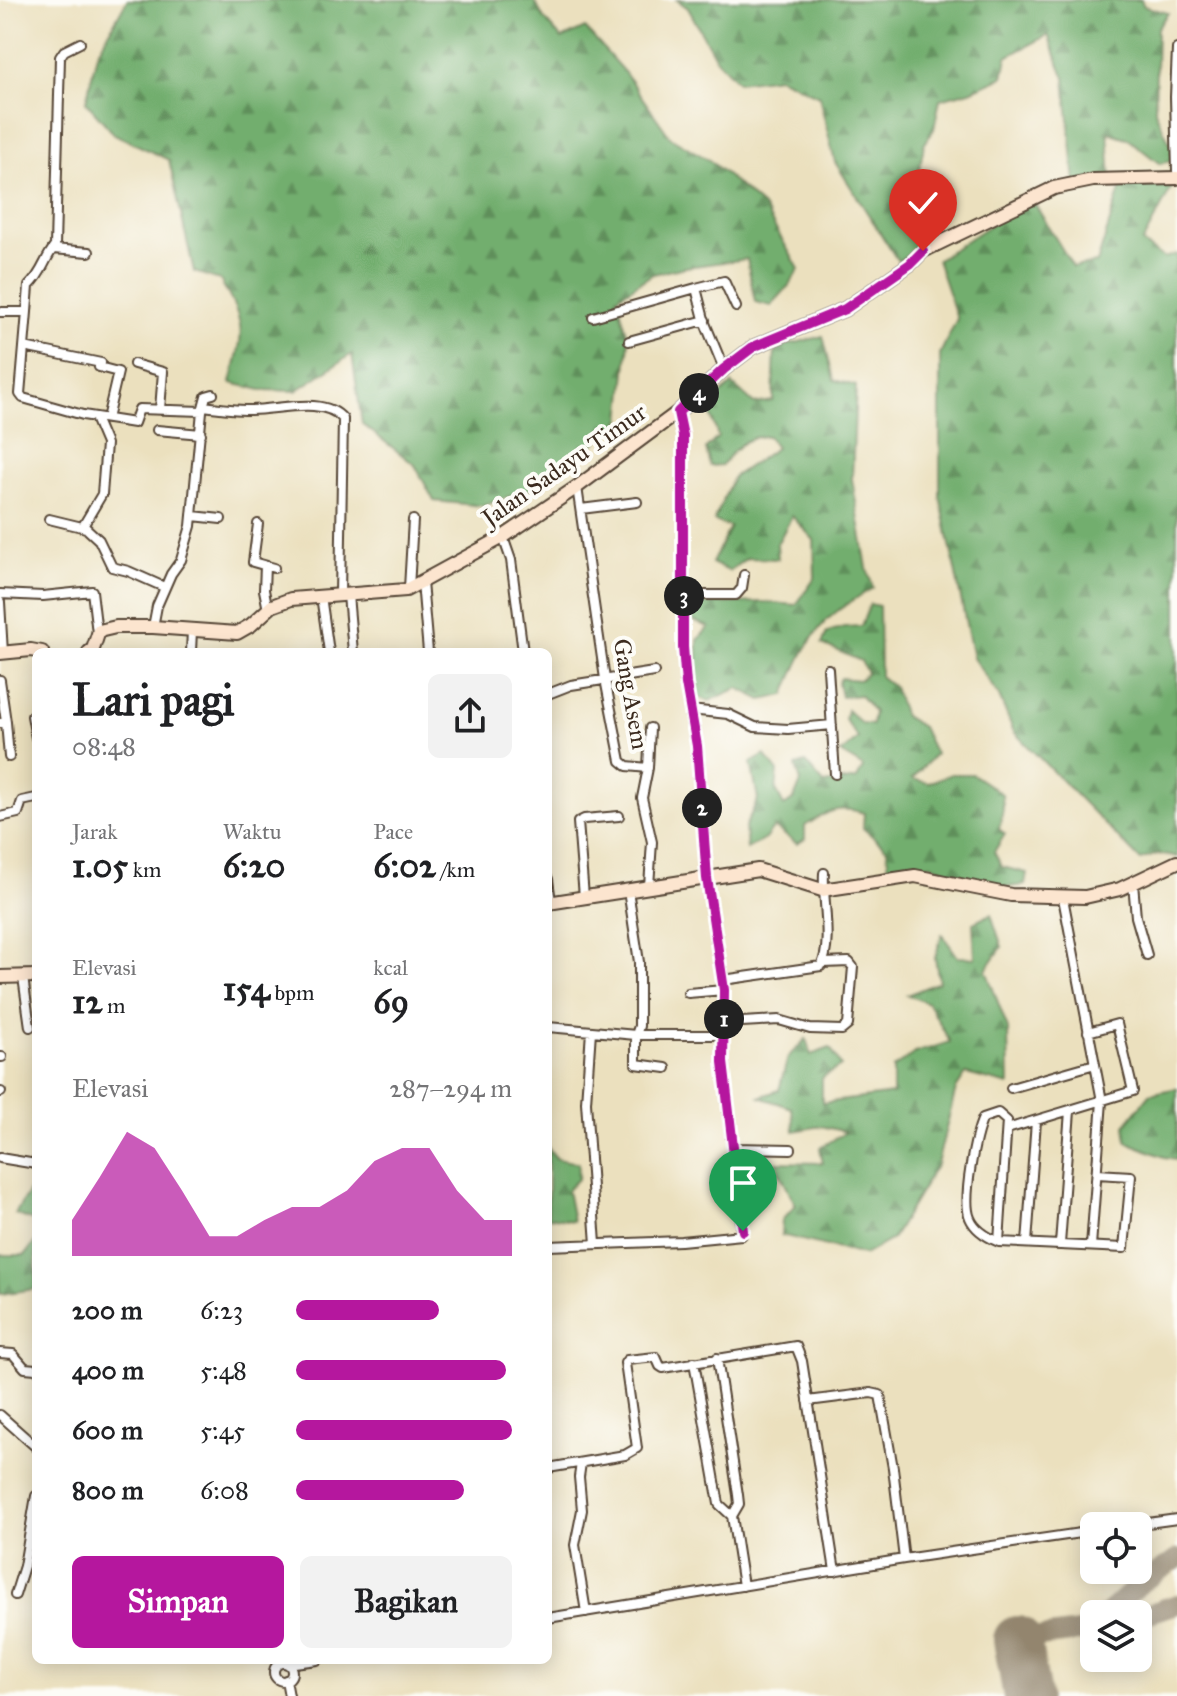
<!DOCTYPE html>
<html lang="id">
<meta charset="utf-8">
<style>
body{margin:0;font-family:"IM FELL Great Primer",serif;background:#f2f2f2;color:#202124;height:100vh;display:flex;flex-direction:column;font-size:30px;white-space:nowrap}
*{box-sizing:border-box;margin:0}
p{font-size:26px;color:#757577}
.icon{flex:none;width:44px;height:44px;fill:none;stroke:currentColor;stroke-width:2;stroke-linecap:round;stroke-linejoin:round}
.map{position:relative;flex:1;overflow:hidden}
.side{position:absolute;left:32px;top:648px;width:520px;height:1016px;display:flex;flex-direction:column;background:#fff;border-radius:12px;box-shadow:0 4px 20px #0003}
.side>*{flex:none}
.fabs{position:absolute;left:1080px;top:1512px;display:grid;gap:16px}
.fabs a{display:grid;place-items:center;width:72px;height:72px;border-radius:12px;background:#fff;box-shadow:0 4px 20px #0003;font-size:40px}
.pin{position:absolute;display:grid;place-items:center;width:68px;height:68px;color:#fff;margin:-82px -34px;border-radius:50% 50% 50% 0;rotate:-45deg;box-shadow:0 0 8px #0007}
.pin .icon{rotate:45deg}
.km{position:absolute;width:40px;height:40px;margin:-20px;border-radius:50%;background:#222;color:#fff;font-size:22px;line-height:40px;text-align:center}
.round{display:grid;place-items:center;flex:none;width:84px;height:84px;border-radius:12px;background:#f2f2f2}
.summary{display:flex;align-items:center;justify-content:space-between;height:136px;padding:0 40px}
h1{font-size:44px;font-weight:800;line-height:60px}
.figures{display:grid;grid-template-columns:repeat(3,1fr);gap:12px;height:136px;padding:8px 40px}
.figures div{display:grid;align-content:center}
.figures b{font-size:34px;font-weight:800}
.figures small{font-size:22px;font-weight:400}
.figures p{font-size:22px}
.chart{height:224px;padding:16px 40px}
.chart p{display:flex;justify-content:space-between}
.chart svg{width:100%;height:144px;margin-top:8px;fill:#b5179e;opacity:.7}
.action{display:flex;gap:16px;margin-top:auto;padding:16px 40px}
.action a{flex:1;height:92px;border-radius:12px;background:#b5179e;color:#fff;font-size:32px;font-weight:800;line-height:92px;text-align:center}
.action a+a{background:#f2f2f2;color:#202124}
ul{padding:0 40px;list-style:none;font-size:26px}
li{display:grid;grid-template-columns:128px 96px 1fr;align-items:center;height:60px}
li i{height:20px;border-radius:10px;background:#b5179e}
.map>svg:first-child{display:block}
.forest{fill:url(#forest-firs);stroke:#566c46;stroke-width:2}
.lines{fill:none;stroke-linecap:round;stroke-linejoin:round}
.taxiway{stroke:#93856e;stroke-width:20}
.runway{stroke:#93856e;stroke-width:48}
.street-casing{stroke:#554536;stroke-width:12}
.secondary-casing{stroke:#554536;stroke-width:16}
.street{stroke:#fff;stroke-width:8}
.secondary{stroke:#fce5cf;stroke-width:12}
.route-casing{stroke:#fff;stroke-width:16}
.route{stroke:#b5179e;stroke-width:10}
.labels{text-anchor:middle;dominant-baseline:central;stroke-width:8;stroke-linejoin:round;paint-order:stroke}
.street-label{font-size:24px;fill:#3b2a1e;stroke:#fdfcf7}
</style>
<div class="map">
<svg width="1177" height="1696" viewBox="0 0 1177 1696">
<defs>
<pattern id="forest-firs" width="22" height="20" patternUnits="userSpaceOnUse" patternTransform="scale(2)"><rect width="22" height="20" fill="#72ae6e"/><path d="M5 1l3.5 6h-7zM16 11l3.5 6h-7z" fill="#5f8e5a"/></pattern>
</defs>
<rect width="100%" height="100%" fill="#fdfcf7"/>
<filter id="ink" filterUnits="userSpaceOnUse"><feTurbulence type="fractalNoise" baseFrequency=".0125" numOctaves="2"/><feDisplacementMap in="SourceGraphic" scale="16" xChannelSelector="R" yChannelSelector="G"/><feConvolveMatrix kernelMatrix="1 2 1 2 8 2 1 2 1" color-interpolation-filters="sRGB"/></filter>
<filter id="wash" filterUnits="userSpaceOnUse"><feTurbulence type="fractalNoise" baseFrequency=".006" numOctaves="4" result="noise"/><feDisplacementMap in="SourceGraphic" scale="32" xChannelSelector="R" yChannelSelector="G"/><feGaussianBlur stdDeviation="1.8" result="paint"/><feColorMatrix in="noise" values="0 0 0 0 0 0 0 0 0 0 0 0 0 0 0 0 0 1.4 0 .05"/><feComposite in="paint" operator="in"/></filter>
<g filter="url(#wash)">
<rect width="100%" height="100%" fill="#ebe0be"/>
<path class="forest" d="M127 0H534L544 19 562 39 585 28 625 73 670 137 709 160 763 207 799 269 788 287 771 306 755 302 747 259 686 267 653 274 617 297 629 341 621 420 552 481 483 506 434 501 415 465 362 424 352 354 296 391 261 390 231 383C243 331 248 328 220 280L194 272 169 160 114 134 86 102 97 53Z
M677 0H1141L1144 6 1168 13 1157 28 1155 111 1177 159 1160 164 1127 138 1108 132 1111 180 1075 183 1065 78 1048 35 1007 57 1003 77 970 91 940 99 934 129 924 145 917 181 910 196 920 229 923 251 898 261 835 162 819 96 779 77 738 82 716 59 688 8Z
M1177 178 1142 243 1164 258 1177 254V857L1158 854 1140 860 1014 732 999 696 973 658 940 496V354L957 319 937 260 1031 198 1073 267 1097 263 1123 180Z
M823 336 834 380 856 386 852 479 867 568 873 588C860 596 846 604 835 613 810 632 796 667 785 695L762 700 738 688 709 701 695 696 698 640 709 627 691 620 699 604 763 602 796 605 815 578 814 540 792 516 777 544 778 559 747 558 729 571 712 563 730 527 714 521 733 477 776 448 768 436C744 436 736 448 722 465L710 466 706 449 718 437 708 405 732 384 754 404 773 401 775 348Z
M870 604 879 606 880 676 894 687 904 716 922 727 935 754 912 779 929 783 951 774H972L1002 794 1003 809 999 829 1005 834 994 852 1002 867 1027 873 1025 885 1008 887 969 880 931 864 889 872 887 849 863 828 864 813C837 805 828 811 805 826V839L797 844 774 827 765 839 747 849 745 827 758 799 751 763 765 755 778 772 776 790 784 806 794 799 801 782 796 766 806 763 824 784 857 779 863 767 841 753 858 738 845 720 847 710 862 724 872 725 874 712 860 695 841 697 838 683 841 678 859 680 867 673 861 661 822 644 827 632 844 627 861 626Z
M991 914 1002 947 986 970 1008 1029 1009 1085 966 1074 956 1089 937 1164 892 1239 864 1255 781 1235 782 1220 796 1205 774 1162 823 1163 820 1148 846 1132 821 1126 794 1131 792 1108 760 1097 779 1090 788 1057 806 1039 811 1055 830 1048 841 1066 822 1078V1103L893 1094V1068L915 1053 950 1042 928 1003 907 995 939 982 935 958 942 934 958 957 975 958 973 923Z
M1177 1088V1159L1164 1157 1127 1142 1125 1125 1150 1094Z
M548 1148 557 1159 579 1163 578 1179 567 1190 573 1221 548 1217Z
M31 1188 36 1189V1222L15 1214Z
M36 1241V1289L0 1294V1255H25Z"/>
<g class="lines">
<path class="taxiway" d="M1107 1614 1141 1583 1177 1559
M1138 1617 1177 1604
M1017 1640 1094 1630"/>
<path class="runway" d="M1017 1640 1027 1696"/>
</g>
</g>
<g filter="url(#ink)">
<g class="lines">
<g class="street-casing">
<path id="street" d="M1177 49 1175 97 1177 171
M53 249 89 252
M0 312H27L20 394 23 398 83 415 134 423 139 409 202 411 191 526 181 560 171 574 157 606 153 627
M27 312 29 286C44 271 43 261 55 246L60 57 64 51 80 43
M593 317 696 288
M629 341 705 320
M24 347 101 363 99 367 118 372 107 419
M134 364 163 372 160 409
M724 369 705 323 696 288 724 281 736 307
M204 406C219 408 234 410 249 410 275 411 324 395 343 419L340 595
M202 411 206 396 213 394
M157 430 201 434
M577 487 605 679 621 761 627 766 648 768 642 798 652 842 649 886
M581 509 637 502
M193 516 221 519
M49 519 86 528 99 540 112 567 128 571 164 587
M258 524 253 562 274 568
M83 526 102 494 106 444 95 418
M503 537 511 560 523 652
M265 566 264 590 268 610
M422 582 428 652
M409 588 413 520
M0 594 43 596 92 591 97 633
M348 595 353 652
M684 595H736L742 588 744 575
M321 596 329 652
M0 602 3 653
M191 652 192 630
M828 669 835 774
M0 680 6 722 0 723
M548 694 571 685 654 672
M690 710 728 714 755 727 788 729 832 725
M36 716H32L36 738
M6 722 9 757
M648 768 650 728
M0 817 18 813 22 801 36 798
M548 879 551 902
M1133 883 1136 917 1147 955
M584 897 578 822 584 819 619 816
M1063 898 1102 1101 1091 1246
M23 977 30 1027
M723 980 821 966C833 945 822 898 824 873
M688 993 724 990
M724 1023 779 1020 810 1029 842 1030 848 1025 853 967 849 962 824 963
M548 1027 636 1035 639 1026V962L628 890
M591 1031 586 1102 596 1244
M0 1057H2
M666 1068 636 1064V1035H723
M1011 1088 1095 1064
M0 1092H1
M1007 1129 1133 1091 1117 1024 1088 1032
M733 1148 791 1149
M0 1158 36 1164
M999 1242 1007 1121 998 1113 983 1118C975 1135 962 1200 970 1218 975 1230 987 1237 999 1242L1124 1248 1131 1176 1097 1174
M1027 1243 1036 1121
M1060 1244 1070 1111
M548 1246 681 1241 742 1235 723 1062 724 990 707 878 697 746 686 684 683 647V436L678 412
M0 1353 13 1354 25 1368 36 1369
M717 1358 738 1495 739 1504 732 1516 743 1586
M694 1362 719 1504 732 1516
M808 1401 871 1393 880 1395 893 1468 904 1559
M0 1415 36 1447
M581 1463 579 1477 582 1510 575 1545 586 1612
M548 1468 625 1455 637 1448 625 1363 627 1360 656 1357 660 1366 663 1368 796 1346 802 1361 835 1571
M1126 1526 1177 1519
M15 1595 24 1566 36 1496
M548 1618 904 1559 1094 1531
M274 1672a9 9 0 1 1 18 0a9 9 0 1 1-18 0Z
M287 1664 317 1660
M286 1680 289 1696"/>
</g>
<g class="secondary-casing">
<path id="secondary" d="M89 652 93 649 99 631 116 627H153L237 633 251 625 272 606 291 599 406 590 503 537 577 487 678 412 724 369 753 347 845 309 910 264 923 251 1054 188 1093 180 1177 178
M0 653 31 650 42 652
M548 903 758 870 822 890 915 876 1011 895 1085 897 1120 889 1177 862
M0 977 36 976"/>
</g>
<use href="#street" class="street"/>
<use href="#secondary" class="secondary"/>
</g>
</g>
<g class="lines" filter="url(#ink)">
<g class="route-casing">
<path id="route" d="M743 1231 723 1062 724 990 707 878 697 746 686 684 683 647V436L678 412 724 369 753 347 845 309 910 264 923 251"/>
</g>
<use href="#route" class="route"/>
</g>
<g class="labels">
<g class="street-label">
<text transform="translate(564 465) rotate(-35)">Jalan Sadayu Timur</text>
<text transform="translate(631 694) rotate(80)">Gang Asem</text>
</g>
</g>
</svg>
<div class="fabs">
<a><svg class="icon" aria-label="locate" viewBox="0 0 24 24"><circle cx="12" cy="12" r="6"/><path d="M12 2v4M12 18v4M2 12h4M18 12h4"/></svg></a>
<a><svg class="icon" aria-label="layers" viewBox="0 0 24 24"><path d="M12 4l9 5-9 5-9-5zM3 14l9 5 9-5"/></svg></a>
</div>
<div class="pin" style="left:743px;top:1231px;background:#1e9e55"><svg class="icon" aria-label="arrive" viewBox="0 0 24 24"><path d="M6 21V4h12l-3 4 3 4H6"/></svg></div>
<div class="pin" style="left:923px;top:251px;background:#d93025"><svg class="icon" aria-label="check" viewBox="0 0 24 24"><path d="M5 12l5 5 9-10"/></svg></div>
<b class="km" style="left:724px;top:1019px">1</b>
<b class="km" style="left:702px;top:808px">2</b>
<b class="km" style="left:684px;top:596px">3</b>
<b class="km" style="left:699px;top:393px">4</b>
<section class="side">
<div class="summary"><div><h1>Lari pagi</h1><p>08:48</p></div><a class="round"><svg class="icon" aria-label="share" viewBox="0 0 24 24"><path d="M12 15V3M7 8l5-5 5 5M5 13v7h14v-7"/></svg></a></div>
<div class="figures">
<div><p>Jarak</p><b>1.05<small> km</small></b></div>
<div><p>Waktu</p><b>6:20</b></div>
<div><p>Pace</p><b>6:02<small> /km</small></b></div>
</div>
<div class="figures">
<div><p>Elevasi</p><b>12<small> m</small></b></div>
<div><b>154<small> bpm</small></b></div>
<div><p>kcal</p><b>69</b></div>
</div>
<div class="chart"><p><span>Elevasi</span>287–294 m</p>
<svg viewBox="0 0 160 44" preserveAspectRatio="none"><path d="M0 44V33L10 20L20 6L30 11L40 24L50 38L60 38L70 33L80 29L90 29L100 24L110 15L120 11L130 11L140 24L150 33L160 33V44z"/></svg>
</div>
<ul>
<li><b>200 m</b>6:23<i style="width:66%"></i></li>
<li><b>400 m</b>5:48<i style="width:97%"></i></li>
<li><b>600 m</b>5:45<i style="width:100%"></i></li>
<li><b>800 m</b>6:08<i style="width:78%"></i></li>
</ul>
<div class="action"><a>Simpan</a><a>Bagikan</a></div>
</section>
</div>
